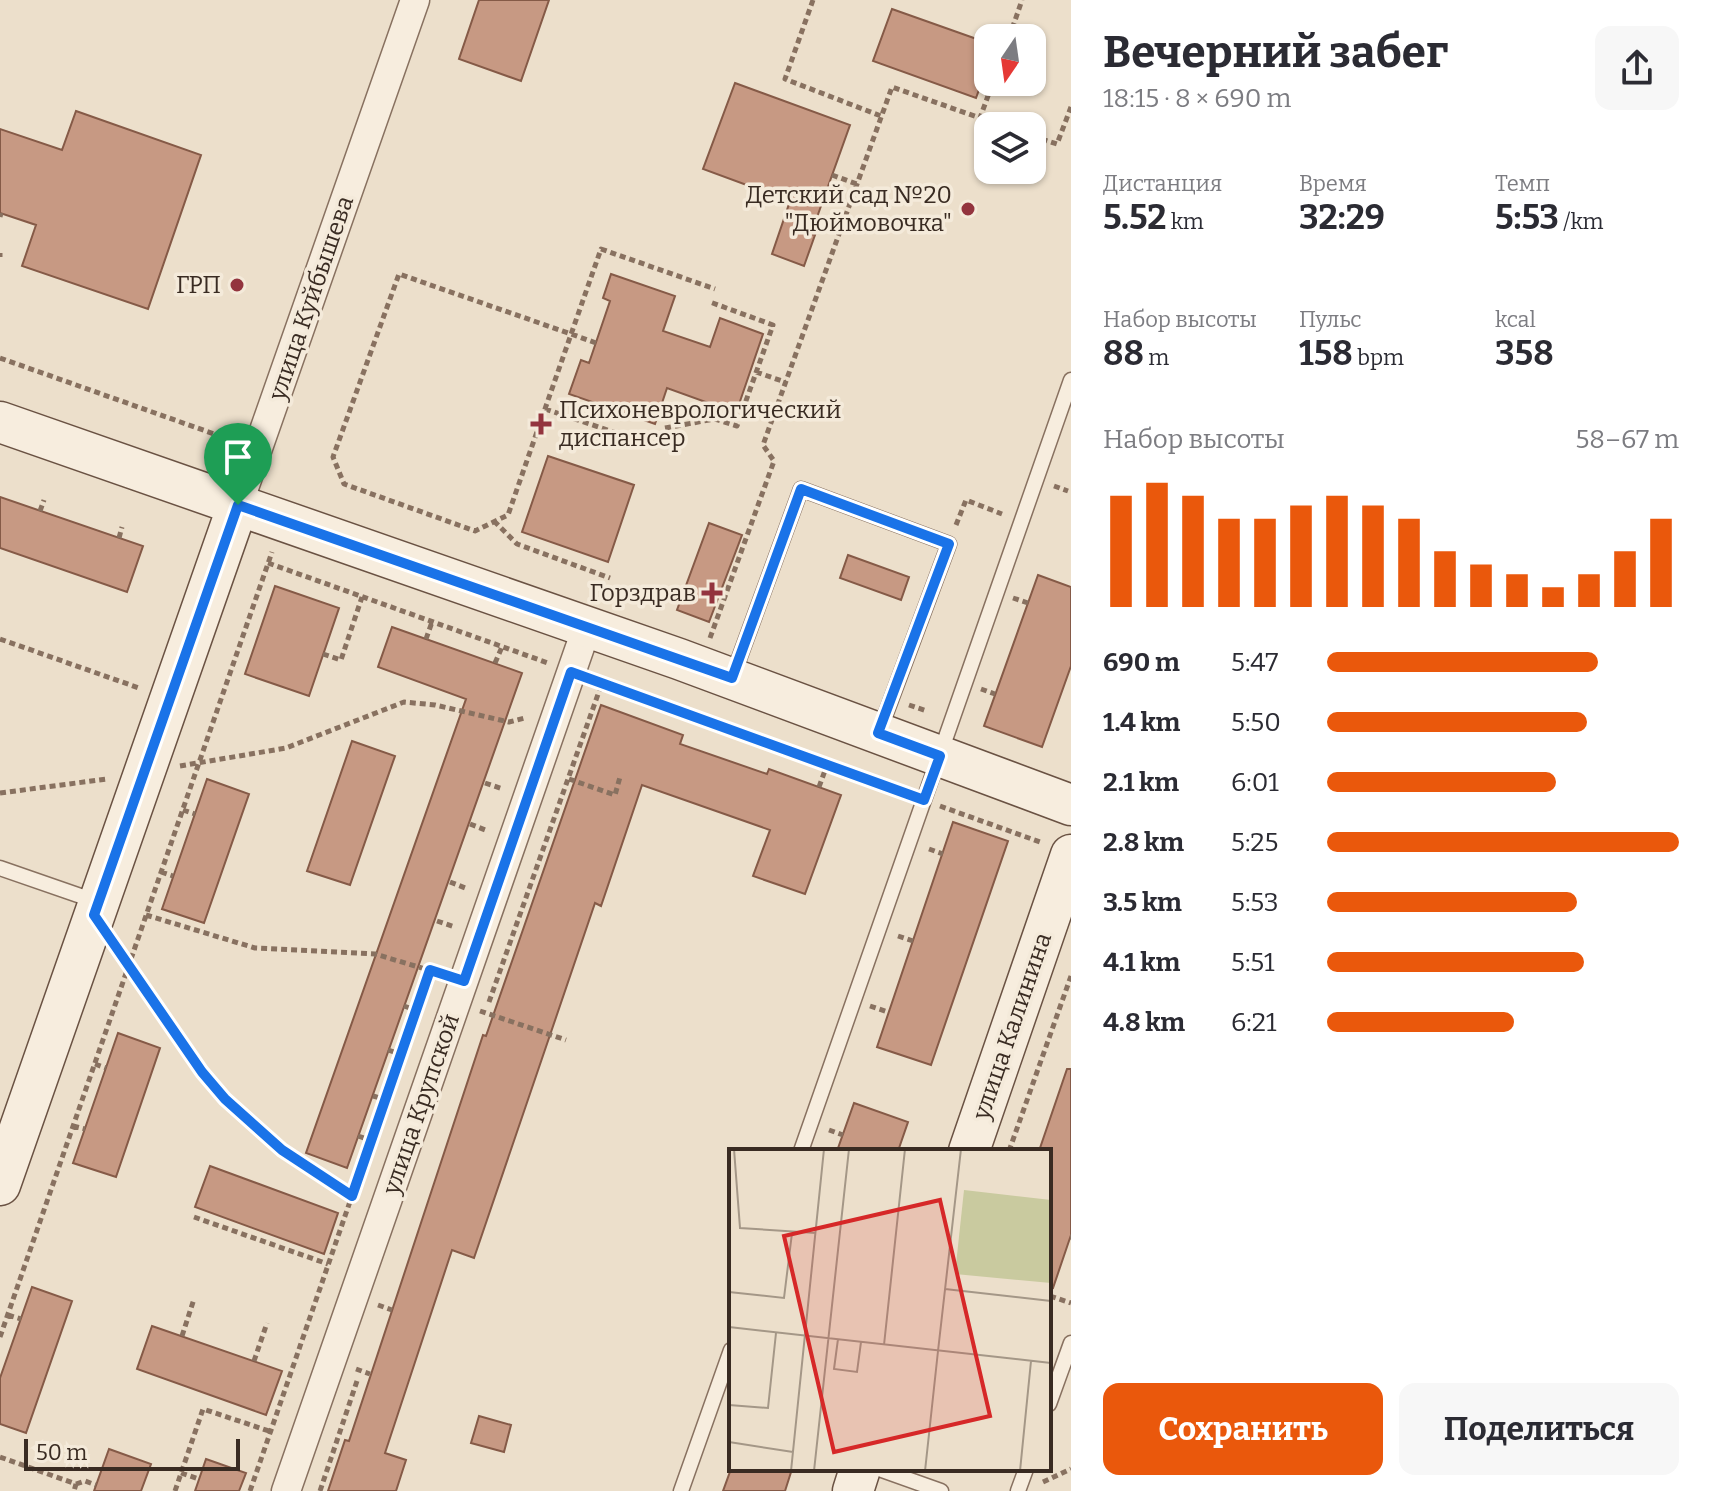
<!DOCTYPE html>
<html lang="ru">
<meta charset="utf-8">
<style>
body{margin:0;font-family:Bitter,serif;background:#f7f7f7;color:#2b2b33;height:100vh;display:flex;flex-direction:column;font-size:30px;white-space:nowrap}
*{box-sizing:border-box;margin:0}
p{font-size:26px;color:#7c7c81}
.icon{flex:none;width:44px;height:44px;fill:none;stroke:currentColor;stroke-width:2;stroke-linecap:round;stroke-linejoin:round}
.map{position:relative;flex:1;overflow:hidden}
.details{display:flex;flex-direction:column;background:#fff;width:640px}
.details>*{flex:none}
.needle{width:52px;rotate:193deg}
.tools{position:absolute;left:974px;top:24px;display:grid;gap:16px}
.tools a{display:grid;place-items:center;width:72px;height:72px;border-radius:16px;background:#fff;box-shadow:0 2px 6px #0004;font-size:40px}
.scale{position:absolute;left:24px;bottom:20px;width:216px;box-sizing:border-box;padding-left:8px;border:4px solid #392b22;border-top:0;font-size:22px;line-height:28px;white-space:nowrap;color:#392b22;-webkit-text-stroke:6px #f4eada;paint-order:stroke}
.pin{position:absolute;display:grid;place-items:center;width:68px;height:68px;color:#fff;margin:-82px -34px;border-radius:50% 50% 50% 0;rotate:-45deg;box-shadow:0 0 8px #0007}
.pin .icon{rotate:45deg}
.round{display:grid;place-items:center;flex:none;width:84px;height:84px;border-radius:16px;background:#f7f7f7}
.overview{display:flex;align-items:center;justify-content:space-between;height:136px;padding:0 32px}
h1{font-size:44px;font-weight:700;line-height:60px}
.stats{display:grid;grid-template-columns:repeat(3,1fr);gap:12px;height:136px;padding:8px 32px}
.stats div{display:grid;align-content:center}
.stats b{font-size:34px;font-weight:700}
.stats small{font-size:22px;font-weight:400}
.stats p{font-size:22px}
.chart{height:224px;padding:16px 32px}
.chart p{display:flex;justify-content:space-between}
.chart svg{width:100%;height:144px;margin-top:8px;stroke:#ea580c;stroke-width:6}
.cta{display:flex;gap:16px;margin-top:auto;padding:16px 32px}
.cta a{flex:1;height:92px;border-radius:16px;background:#ea580c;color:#fff;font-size:32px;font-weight:700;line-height:92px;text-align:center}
.cta a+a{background:#f7f7f7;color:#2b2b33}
ul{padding:0 32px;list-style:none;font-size:26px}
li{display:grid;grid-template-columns:128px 96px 1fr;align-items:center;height:60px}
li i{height:20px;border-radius:10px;background:#ea580c}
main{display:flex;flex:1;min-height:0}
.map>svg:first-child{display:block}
.building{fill:#c79983;stroke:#855a47;stroke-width:2}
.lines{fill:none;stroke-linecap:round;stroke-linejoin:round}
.lane-casing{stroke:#887160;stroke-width:17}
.street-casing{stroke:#887160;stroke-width:31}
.secondary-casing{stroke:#6a5243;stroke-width:43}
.path{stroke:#887160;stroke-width:5;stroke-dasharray:6 4;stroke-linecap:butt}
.lane{stroke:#f7edde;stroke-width:14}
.street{stroke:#f7edde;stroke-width:28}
.secondary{stroke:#f7edde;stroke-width:40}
.route-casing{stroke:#fff;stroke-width:16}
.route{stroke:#1a73e8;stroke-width:10}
.poi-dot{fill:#93343e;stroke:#f4eada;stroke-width:3}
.labels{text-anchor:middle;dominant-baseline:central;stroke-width:7;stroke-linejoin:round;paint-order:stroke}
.poi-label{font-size:24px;fill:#392b22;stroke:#f4eada;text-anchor:end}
.street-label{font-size:24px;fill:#392b22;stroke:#f4eada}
.inset-road{fill:none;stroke:#a49787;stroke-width:2}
.view{fill:#d62828;fill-opacity:0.15;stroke:#d62828;stroke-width:4}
.inset-edge{fill:none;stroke:#392b22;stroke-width:4}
</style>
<main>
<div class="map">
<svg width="1071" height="1491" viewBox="0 0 1071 1491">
<rect width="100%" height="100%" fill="#ecdfcb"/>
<path class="building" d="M479 0H549L521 81 459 59Z
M892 9 988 43V65L976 98 873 61Z
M735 83 850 125 811 234 815 235 804 266 772 254 790 201 703 169Z
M76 111 201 155 148 309 22 266 36 225 0 213V129L62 150Z
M611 274 675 296 663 331 710 347 720 318 763 334 736 413 667 388 655 424 569 394 581 360 589 363 610 301 603 298Z
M548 456 634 485 608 562 522 532Z
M0 497 143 546 127 592 0 548Z
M709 523 742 535 709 622 677 610Z
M848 555 909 577 901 600 840 578Z
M1038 575 1071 587V666L1042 747 984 726Z
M275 586 339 608 309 696 245 674Z
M392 627 522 673 347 1168 306 1153 466 699 378 667Z
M601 705 683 735 680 744 767 774 769 769 841 795 805 894 753 876 770 830 642 785 601 906 595 903 474 1258 452 1250 385 1453 406 1460 396 1491H328L345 1440 349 1441 483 1035 486 1036Z
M352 741 395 756 350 885 307 871Z
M207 779 249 794 204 923 162 909Z
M953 822 1008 841 931 1065 877 1047Z
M118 1033 160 1048 116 1177 73 1163Z
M1067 1069H1071V1235L1053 1288 1049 1287V1151H1039Z
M854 1103 908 1122 898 1151H837Z
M210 1166 338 1213 324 1254 195 1207Z
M32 1287 72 1301 26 1433 0 1424V1378Z
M152 1326 282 1371 266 1415 137 1369Z
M479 1416 511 1425 504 1452 471 1443Z
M109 1449 151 1464 141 1491H94Z
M206 1459 246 1473 239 1491H195Z
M731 1469H792L785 1491H723Z"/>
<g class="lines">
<g class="lane-casing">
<path id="lane" d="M732 678 801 489 949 544 879 732
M0 868 98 902
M801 1151 1071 380
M1049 1404 1071 1343
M879 1469 941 1491
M681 1491 731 1350
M1018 1491 1026 1469"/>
</g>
<g class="street-casing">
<path id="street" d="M238 505 415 0
M286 1491 587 627"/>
</g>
<g class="secondary-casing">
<path id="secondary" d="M0 422 679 659 1071 805
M969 1151 1071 855
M0 1185 238 505
M853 1491 860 1469"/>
</g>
<path class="path" d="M813 0 785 79 881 116
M1009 38 1022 0
M980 118 1004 126
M1032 136 1057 144 1071 107
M832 175 857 184
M0 217 1 213
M0 253V257
M596 343 571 334 399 274 333 457 344 484 475 531 508 515C539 426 570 337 601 249L715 289
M0 358 234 441
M756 372 785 382
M545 409 658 447
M665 428 715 419 737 426 773 325 710 302
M1054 486 1068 491
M40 511 44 500
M494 521 517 544 610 578
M956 525 966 500 1002 514
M119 538 122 527
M268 563 548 663
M1013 598 1028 603
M710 638 774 461 763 445 892 87 980 118 993 82
M0 639 139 688
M426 639 432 622
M323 654 341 660 362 597
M495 663 502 647
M602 683 905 793
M981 689 995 694
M909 705 927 711
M180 766 286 748 404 702 435 705 509 722 525 718
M569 779 615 795 620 777
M485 783 503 789
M819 787 827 765
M0 793 107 779
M940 806 1040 842
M183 810 195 814
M470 824 488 831
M929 849 943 854
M161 872 173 876
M450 882 468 889
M146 915 255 948 375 954 432 971
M437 921 455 927
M898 936 913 941
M117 947C152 997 183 1052 223 1098 260 1139 309 1168 355 1198
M489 1002 602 683
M404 1006 418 1011
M870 1006 888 1012
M480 1011 566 1040
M388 1050 403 1055
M95 1064 106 1068
M373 1096 387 1100
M73 1126 85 1129
M829 1130 843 1135
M358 1136 373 1141
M1009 1151 1071 976
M194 1217 328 1264
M1070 1237H1071
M1050 1296 1071 1303
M378 1305 392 1310
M8 1315 21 1319
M182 1336 194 1299
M0 1337 272 552
M254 1361 267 1323
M356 1369 370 1374
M0 1457 76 1484 74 1491
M181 1473 199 1479
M1043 1482 1071 1469
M76 1484 85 1481 96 1485
M175 1491 203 1409 272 1432
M250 1491 430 970
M320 1491 358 1378"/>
<use href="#lane" class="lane"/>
<use href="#street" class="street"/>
<use href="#secondary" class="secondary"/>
</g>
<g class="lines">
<g class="route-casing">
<path id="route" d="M801 489 949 544 878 733 940 756 924 800 571 672 464 981 430 970 352 1196 282 1150 225 1099 202 1072 94 915 238 505 732 678Z"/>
</g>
<use href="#route" class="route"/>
</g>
<g class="poi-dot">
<circle cx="968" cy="209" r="8"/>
<circle cx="237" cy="285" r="8"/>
<path d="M537 412h8v8h8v8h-8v8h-8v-8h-8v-8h8z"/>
<path d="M708 581h8v8h8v8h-8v8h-8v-8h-8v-8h8z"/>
</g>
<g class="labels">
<g class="poi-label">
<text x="952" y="195">Детский сад №20<tspan x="952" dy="28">"Дюймовочка"</tspan></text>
<text x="221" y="285">ГРП</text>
<text x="559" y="410" text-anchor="start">Психоневрологический<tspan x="559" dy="28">диспансер</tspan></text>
<text x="696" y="593">Горздрав</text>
</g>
<g class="street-label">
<text transform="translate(311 298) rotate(-71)">улица Куйбышева</text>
<text transform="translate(1012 1026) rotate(-71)">улица Калинина</text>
<text transform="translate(421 1104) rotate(-71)">улица Крупской</text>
</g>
</g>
<g transform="translate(729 1149)">
<rect width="322" height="322" fill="#ecdfcb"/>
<path d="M235 41 322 51V134L226 125Z" fill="#c9ca9f"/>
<path class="inset-road" d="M5 0 11 79 87 84M216 140 322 152M0 143 55 149 63 84M0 178 322 214M109 190 105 220 128 223 132 193M155 196 176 0M209 202 232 0M0 256 39 259 47 184M0 293 64 303M62 322 95 0M85 322 120 0M196 322 209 202M291 322 302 212"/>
<path class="view" d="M211 51 261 267 105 303 55 87Z"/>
<rect width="322" height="322" class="inset-edge"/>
</g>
</svg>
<div class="tools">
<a><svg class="needle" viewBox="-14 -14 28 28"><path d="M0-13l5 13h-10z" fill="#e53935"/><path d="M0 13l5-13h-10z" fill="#7c7c81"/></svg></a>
<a><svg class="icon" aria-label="layers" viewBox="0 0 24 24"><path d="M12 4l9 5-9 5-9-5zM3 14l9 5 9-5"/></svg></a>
</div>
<div class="scale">50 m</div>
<div class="pin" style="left:238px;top:505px;background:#1e9e55"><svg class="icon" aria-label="arrive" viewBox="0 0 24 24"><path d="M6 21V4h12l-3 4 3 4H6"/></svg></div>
</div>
<section class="details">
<div class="overview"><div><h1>Вечерний забег</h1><p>18:15 · 8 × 690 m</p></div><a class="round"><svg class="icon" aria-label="share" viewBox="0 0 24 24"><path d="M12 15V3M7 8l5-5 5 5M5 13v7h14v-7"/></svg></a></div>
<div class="stats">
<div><p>Дистанция</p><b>5.52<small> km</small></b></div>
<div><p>Время</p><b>32:29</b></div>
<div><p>Темп</p><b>5:53<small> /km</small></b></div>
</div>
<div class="stats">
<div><p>Набор высоты</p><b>88<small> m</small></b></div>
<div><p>Пульс</p><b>158<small> bpm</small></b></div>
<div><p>kcal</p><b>358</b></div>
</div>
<div class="chart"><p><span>Набор высоты</span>58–67 m</p>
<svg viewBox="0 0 160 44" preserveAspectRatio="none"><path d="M5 44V10M15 44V6M25 44V10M35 44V17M45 44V17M55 44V13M65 44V10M75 44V13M85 44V17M95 44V27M105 44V31M115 44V34M125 44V38M135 44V34M145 44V27M155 44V17"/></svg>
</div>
<ul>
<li><b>690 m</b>5:47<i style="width:77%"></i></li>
<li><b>1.4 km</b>5:50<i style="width:74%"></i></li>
<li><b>2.1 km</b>6:01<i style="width:65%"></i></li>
<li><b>2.8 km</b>5:25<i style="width:100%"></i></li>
<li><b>3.5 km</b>5:53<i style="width:71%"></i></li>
<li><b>4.1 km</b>5:51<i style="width:73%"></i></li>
<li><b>4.8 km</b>6:21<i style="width:53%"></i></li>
</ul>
<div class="cta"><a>Сохранить</a><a>Поделиться</a></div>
</section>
</main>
